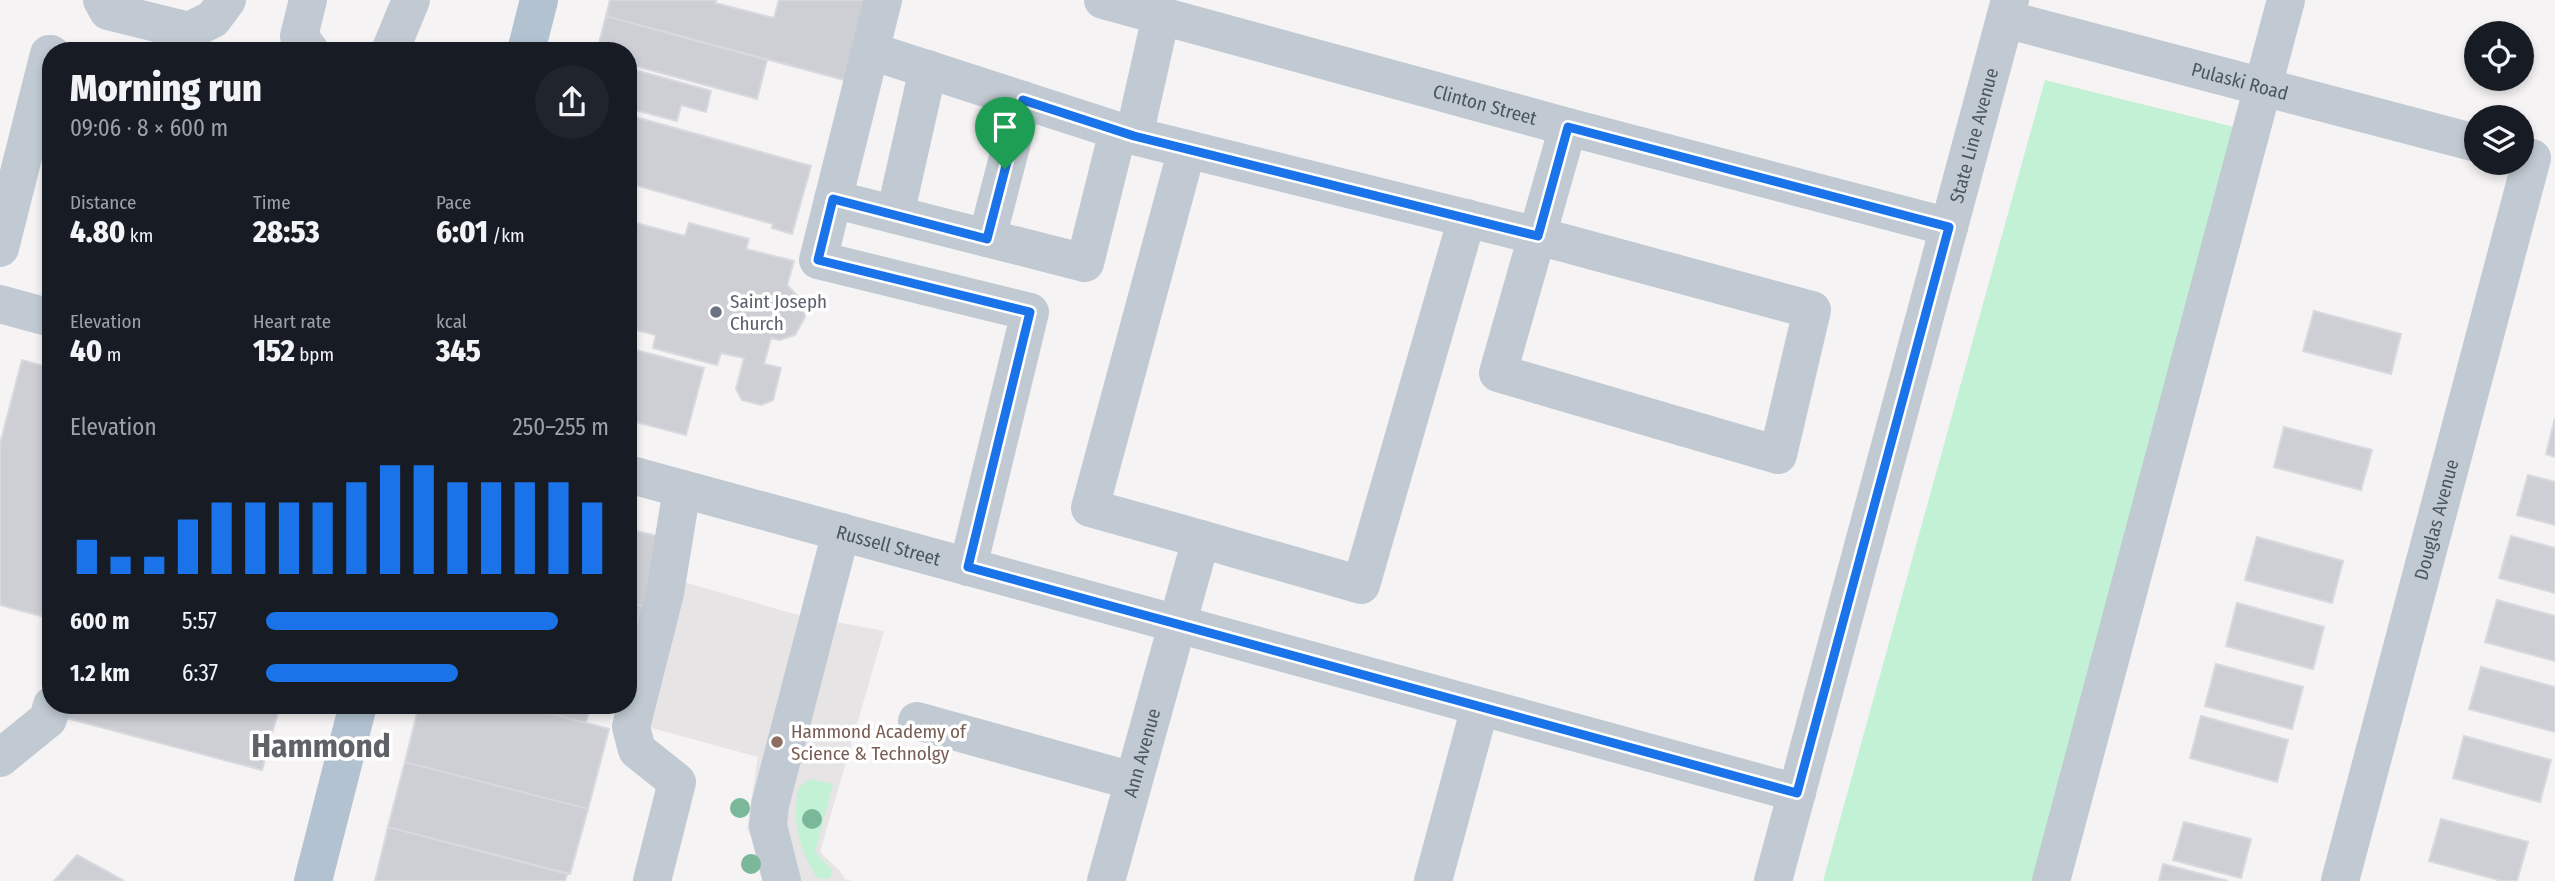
<!DOCTYPE html>
<meta charset="utf-8">
<style>
body{margin:0;font-family:"Fira Sans Condensed",sans-serif;background:#20242c;color:#f1f3f6;height:100vh;display:flex;flex-direction:column;font-size:26px;white-space:nowrap}
*{box-sizing:border-box;margin:0}
p{font-size:23px;color:#9ea1a6}
.icon{flex:none;width:38px;height:38px;fill:none;stroke:currentColor;stroke-width:2;stroke-linecap:round;stroke-linejoin:round}
.map{position:relative;flex:1;overflow:hidden}
.drawer{position:absolute;left:42px;top:42px;width:595px;height:672px;display:flex;flex-direction:column;background:#171b24;border-radius:28px;box-shadow:0 4px 10px #0003}
.drawer>*{flex:none}
.controls{position:absolute;left:2464px;top:21px;display:grid;gap:14px}
.controls a{display:grid;place-items:center;width:70px;height:70px;border-radius:50%;background:#171b24;box-shadow:0 4px 10px #0003;font-size:35px}
.pin{position:absolute;display:grid;place-items:center;width:60px;height:60px;color:#fff;margin:-72px -30px;border-radius:50% 50% 50% 0;rotate:-45deg;box-shadow:0 0 7px #0007}
.pin .icon{rotate:45deg}
.round{display:grid;place-items:center;flex:none;width:74px;height:74px;border-radius:37px;background:#20242c}
.overview{display:flex;align-items:center;justify-content:space-between;height:119px;padding:0 28px}
h1{font-size:38px;font-weight:800;line-height:52px}
.figures{display:grid;grid-template-columns:repeat(3,1fr);gap:10px;height:119px;padding:7px 28px}
.figures div{display:grid;align-content:center}
.figures b{font-size:30px;font-weight:800}
.figures small{font-size:19px;font-weight:400}
.figures p{font-size:19px}
.chart{height:196px;padding:14px 28px}
.chart p{display:flex;justify-content:space-between}
.chart svg{width:100%;height:126px;margin-top:7px;stroke:#1a73e8;stroke-width:6}
ul{padding:0 28px;list-style:none;font-size:23px}
li{display:grid;grid-template-columns:112px 84px 1fr;align-items:center;height:52px}
li i{height:18px;border-radius:9px;background:#1a73e8}
.map>svg:first-child{display:block}
.education{fill:#e6e4e5}
.green{fill:#c3f1d5}
.building{fill:#cdcfd5;stroke:#d7d9de;stroke-width:2}
.lines{fill:none;stroke-linecap:round;stroke-linejoin:round}
.minor{stroke:#c1cad2;stroke-width:38}
.major{stroke:#b3c2d1;stroke-width:38}
.tree{fill:#7bb799}
.route-casing{stroke:#fff;stroke-width:14}
.route{stroke:#1a73e8;stroke-width:9}
.worship-dot{fill:#6b7280;stroke:#fff;stroke-width:2.5}
.education-dot{fill:#8d6e63;stroke:#fff;stroke-width:2.5}
.labels{text-anchor:middle;dominant-baseline:central;stroke-width:7;stroke-linejoin:round;paint-order:stroke}
.street-label{font-size:19px;fill:#4a5661;stroke:#fff}
.worship-label{font-size:19px;fill:#5b616d;stroke:#fff;text-anchor:start}
.education-label{font-size:19px;fill:#785e54;stroke:#fff;text-anchor:start}
.town-label{font-size:33px;font-weight:bold;fill:#5f6368;stroke:#fff}
</style>
<div class="map">
<svg width="2555" height="881" viewBox="0 0 2555 881">
<rect width="100%" height="100%" fill="#f5f3f3"/>
<path class="education" d="M684 582 794 614 884 631 820 852 840 871 845 879 852 881H764L763 860 747 829 758 757 648 727Z"/>
<path class="green" d="M2045 80 2242 129 2035 881H1823Z
M811 779 833 784 815 852 832 870 830 878 818 879C799 851 791 819 799 787Z"/>
<path class="building" d="M610 0H716L715 3 774 18 779 0H867L848 81 606 16Z
M606 16 767 60 757 99 628 64V51H597Z
M628 68 711 91 706 112 681 105 677 121 628 108Z
M628 115 811 166 792 234 772 228 773 224 628 183Z
M628 221 685 236 689 223 749 239 746 249 794 261 787 285 801 300 805 317 795 335 780 340 771 338 764 364 781 368 773 400 761 405 742 400 736 389 744 358 721 353 717 365 653 348 656 335 628 328Z
M2314 311 2401 334 2391 374 2303 351Z
M628 348 704 368 686 435 628 420Z
M22 360 51 368V581L41 616 0 605V444Z
M2555 418V457L2546 454Z
M2284 427 2372 450 2361 490 2274 467Z
M2528 475 2555 482V525L2517 515Z
M628 529 661 537 643 606 628 602Z
M2511 536 2555 548V593L2499 578Z
M2257 537 2343 561 2332 603 2245 580Z
M2497 600 2555 616V661L2485 642Z
M628 602 643 606 632 646 628 645Z
M2237 603 2324 627 2313 669 2226 646Z
M2216 664 2303 687 2292 729 2205 706Z
M2481 667 2555 687V732L2469 709Z
M69 705H280L262 770 66 718Z
M419 705H518L609 729 588 809 405 762Z
M518 705H590L586 723Z
M2201 716 2288 740 2277 782 2190 758Z
M2464 736 2551 760 2540 802 2453 778Z
M405 762 588 809 570 874 388 827Z
M2441 819 2528 842 2517 881H2502L2429 861Z
M2184 822 2251 839 2241 878 2173 860Z
M388 827 567 874 565 881H375Z
M77 855 124 881H54Z
M2163 864 2228 881H2159Z"/>
<g class="lines">
<g class="minor">
<path d="M102 0 108 11 189 31 213 19 227 0"/>
<path d="M308 0 299 36 310 51"/>
<path d="M883 0 818 260 1030 312 968 567"/>
<path id="s1" d="M1103 0 1568 127 1949 227"/>
<path id="s2" d="M2005 19 2476 143"/>
<path d="M390 51 411 0"/>
<path d="M871 51 1134 136 1538 236 1812 310 1778 455 1498 373 1568 127"/>
<path d="M1134 136 1161 16"/>
<path d="M1187 149 1090 508 1201 539"/>
<path d="M833 199 1085 263 1118 131"/>
<path d="M895 215 928 69"/>
<path d="M987 238 1023 100"/>
<path d="M0 248 49 54H51"/>
<path d="M0 304 51 318"/>
<path id="s3" d="M628 474 1797 793"/>
<path d="M917 721 1133 781"/>
<path d="M0 758 48 719 52 705"/>
<path d="M652 881 677 782 637 750 631 727 665 593 682 489"/>
<path d="M782 881 768 826 770 805 841 532"/>
<path id="s4" d="M1106 881 1201 539 1361 585 1467 218"/>
<path d="M1433 881 1480 707"/>
<path id="s5" d="M1773 881 2010 0"/>
<path d="M2051 881 2286 0"/>
<path id="s6" d="M2340 881 2532 158"/>
</g>
<path class="major" d="M526 51 539 0
M313 881 358 705"/>
</g>
<g class="tree">
<circle cx="740" cy="808" r="10"/>
<circle cx="812" cy="819" r="10"/>
<circle cx="751" cy="864" r="10"/>
</g>
<g class="lines">
<g class="route-casing">
<path id="route" d="M1023 100 1134 136 1538 236 1568 127 1949 227 1797 793 968 567 1030 312 818 260 833 199 987 239Z"/>
</g>
<use href="#route" class="route"/>
</g>
<circle class="worship-dot" cx="716" cy="312" r="7"/>
<circle class="education-dot" cx="777" cy="742" r="7"/>
<g class="labels">
<g class="street-label">
<text stroke="none"><textPath href="#s2" startOffset="243">Pulaski Road</textPath></text>
<text stroke="none"><textPath href="#s1" startOffset="396">Clinton Street</textPath></text>
<text stroke="none"><textPath href="#s5" startOffset="772">State Line Avenue</textPath></text>
<text stroke="none"><textPath href="#s6" startOffset="374">Douglas Avenue</textPath></text>
<text stroke="none"><textPath href="#s3" startOffset="270">Russell Street</textPath></text>
<text stroke="none"><textPath href="#s4" startOffset="133">Ann Avenue</textPath></text>
</g>
<g class="worship-label">
<text x="730" y="301">Saint Joseph<tspan x="730" dy="22">Church</tspan></text>
</g>
<g class="education-label">
<text x="791" y="731">Hammond Academy of<tspan x="791" dy="22">Science &amp; Technolgy</tspan></text>
</g>
<g class="town-label">
<text x="321" y="746">Hammond</text>
</g>
</g>
</svg>
<div class="controls">
<a><svg class="icon" aria-label="locate" viewBox="0 0 24 24"><circle cx="12" cy="12" r="6"/><path d="M12 2v4M12 18v4M2 12h4M18 12h4"/></svg></a>
<a><svg class="icon" aria-label="layers" viewBox="0 0 24 24"><path d="M12 4l9 5-9 5-9-5zM3 14l9 5 9-5"/></svg></a>
</div>
<div class="pin" style="left:1005px;top:169px;background:#1e9e55"><svg class="icon" aria-label="arrive" viewBox="0 0 24 24"><path d="M6 21V4h12l-3 4 3 4H6"/></svg></div>
<section class="drawer">
<div class="overview"><div><h1>Morning run</h1><p>09:06 · 8 × 600 m</p></div><a class="round"><svg class="icon" aria-label="share" viewBox="0 0 24 24"><path d="M12 15V3M7 8l5-5 5 5M5 13v7h14v-7"/></svg></a></div>
<div class="figures">
<div><p>Distance</p><b>4.80<small> km</small></b></div>
<div><p>Time</p><b>28:53</b></div>
<div><p>Pace</p><b>6:01<small> /km</small></b></div>
</div>
<div class="figures">
<div><p>Elevation</p><b>40<small> m</small></b></div>
<div><p>Heart rate</p><b>152<small> bpm</small></b></div>
<div><p>kcal</p><b>345</b></div>
</div>
<div class="chart"><p><span>Elevation</span>250–255 m</p>
<svg viewBox="0 0 160 44" preserveAspectRatio="none"><path d="M5 44V32M15 44V38M25 44V38M35 44V25M45 44V19M55 44V19M65 44V19M75 44V19M85 44V12M95 44V6M105 44V6M115 44V12M125 44V12M135 44V12M145 44V12M155 44V19"/></svg>
</div>
<ul>
<li><b>600 m</b>5:57<i style="width:85%"></i></li>
<li><b>1.2 km</b>6:37<i style="width:56%"></i></li>
</ul>
</section>
</div>
